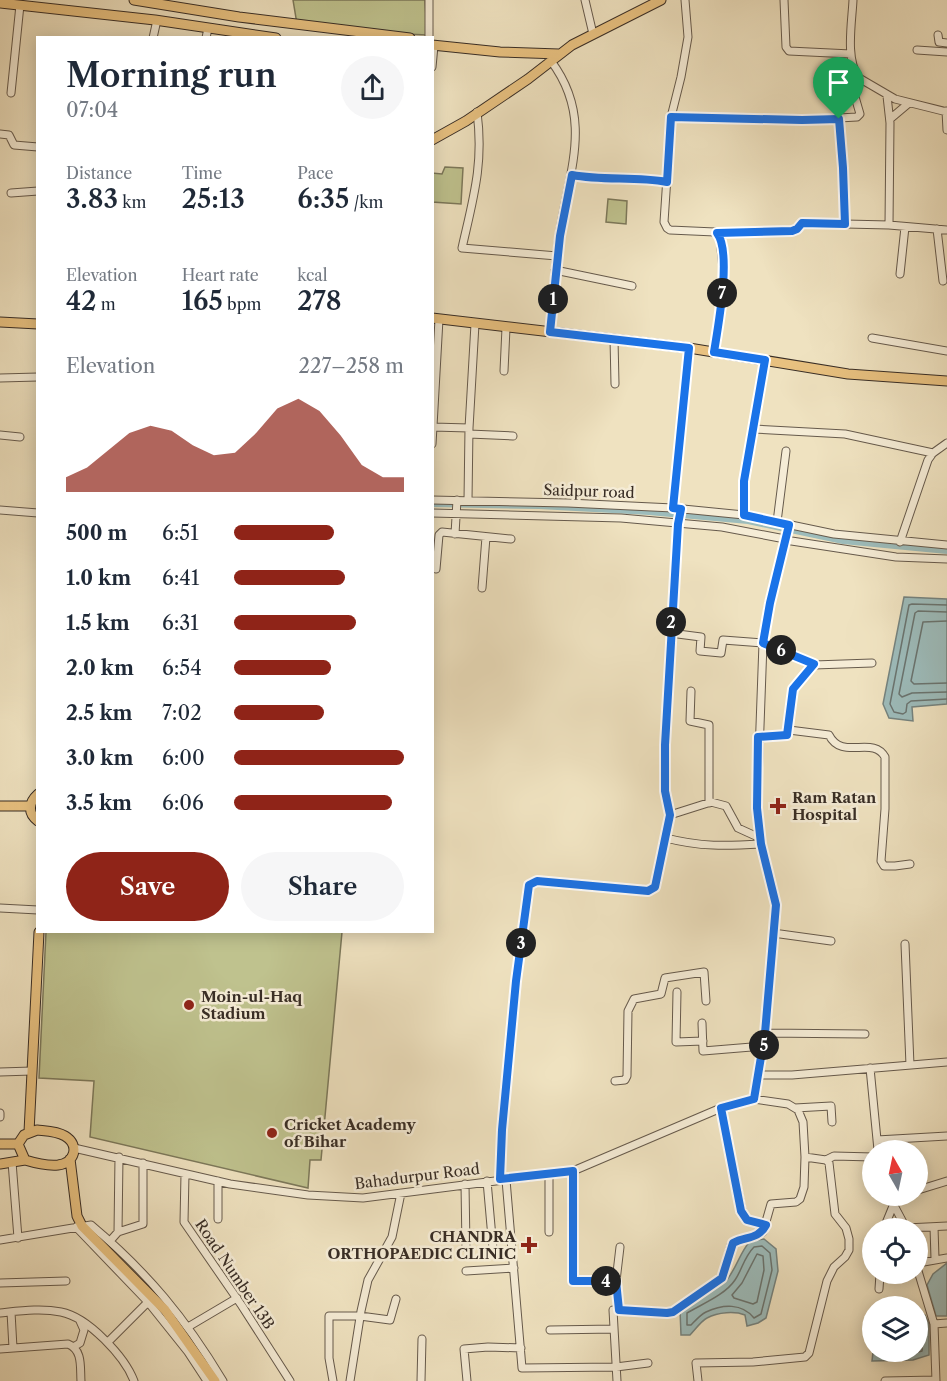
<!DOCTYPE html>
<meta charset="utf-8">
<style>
body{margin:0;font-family:"Libre Caslon Text",serif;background:#f6f6f7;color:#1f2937;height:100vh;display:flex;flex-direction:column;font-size:22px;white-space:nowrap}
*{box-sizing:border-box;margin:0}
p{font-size:20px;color:#747a83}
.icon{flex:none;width:33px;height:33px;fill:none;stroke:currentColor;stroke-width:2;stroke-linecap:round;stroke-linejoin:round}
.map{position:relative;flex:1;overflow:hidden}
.side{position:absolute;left:36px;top:36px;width:398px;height:897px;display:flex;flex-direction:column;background:#fff;border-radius:0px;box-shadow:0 3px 15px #0003}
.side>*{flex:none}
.needle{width:39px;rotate:351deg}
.tools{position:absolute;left:862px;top:1140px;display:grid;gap:12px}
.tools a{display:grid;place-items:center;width:66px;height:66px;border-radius:50%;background:#fff;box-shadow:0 3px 15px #0003;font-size:30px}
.pin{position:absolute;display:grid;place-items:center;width:51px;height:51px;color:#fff;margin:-62px -26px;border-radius:50% 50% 50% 0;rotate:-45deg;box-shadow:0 0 6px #0007}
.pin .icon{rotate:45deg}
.km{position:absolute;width:30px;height:30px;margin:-15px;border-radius:50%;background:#222;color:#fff;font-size:16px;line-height:30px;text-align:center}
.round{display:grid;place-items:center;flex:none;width:63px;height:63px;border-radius:32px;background:#f6f6f7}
.head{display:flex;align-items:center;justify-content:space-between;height:102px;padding:0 30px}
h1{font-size:33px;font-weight:600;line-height:45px}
.figures{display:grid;grid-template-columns:repeat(3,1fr);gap:9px;height:102px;padding:6px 30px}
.figures div{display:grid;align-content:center}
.figures b{font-size:26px;font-weight:600}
.figures small{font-size:16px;font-weight:400}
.figures p{font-size:16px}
.chart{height:168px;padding:12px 30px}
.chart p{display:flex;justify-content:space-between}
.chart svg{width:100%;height:108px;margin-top:6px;fill:#8f2418;opacity:.7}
.action{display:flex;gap:12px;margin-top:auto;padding:12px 30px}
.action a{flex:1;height:69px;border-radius:36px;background:#8f2418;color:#fff;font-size:24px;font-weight:600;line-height:69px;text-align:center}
.action a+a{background:#f6f6f7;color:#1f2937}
ul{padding:0 30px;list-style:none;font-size:20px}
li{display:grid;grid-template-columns:96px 72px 1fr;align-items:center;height:45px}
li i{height:15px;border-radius:8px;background:#8f2418}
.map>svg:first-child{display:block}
.green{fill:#bfc28e;stroke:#7c785a;stroke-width:1.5}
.water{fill:#9dbcbb;stroke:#75837f;stroke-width:1.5}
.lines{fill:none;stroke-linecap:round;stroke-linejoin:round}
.shore{stroke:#6a7470;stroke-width:1.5}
.canal{stroke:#9dbcbb;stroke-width:6}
.minor-casing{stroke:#665a4c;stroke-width:9}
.major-casing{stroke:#382d25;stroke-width:11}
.minor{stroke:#f5ecd6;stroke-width:7}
.major{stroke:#e8c180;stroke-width:9}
.route-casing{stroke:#fff;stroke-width:12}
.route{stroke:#1a73e8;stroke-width:8}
.poi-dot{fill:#8f2418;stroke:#f5ecd6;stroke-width:2}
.labels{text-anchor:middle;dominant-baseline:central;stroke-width:5;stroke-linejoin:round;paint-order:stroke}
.street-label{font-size:15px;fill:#382d25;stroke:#f5ecd6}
.poi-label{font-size:15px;font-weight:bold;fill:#382d25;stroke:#f5ecd6;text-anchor:start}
</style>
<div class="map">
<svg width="947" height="1381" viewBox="0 0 947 1381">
<rect width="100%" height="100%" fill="#efe2c0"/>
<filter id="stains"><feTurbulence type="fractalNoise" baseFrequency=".00333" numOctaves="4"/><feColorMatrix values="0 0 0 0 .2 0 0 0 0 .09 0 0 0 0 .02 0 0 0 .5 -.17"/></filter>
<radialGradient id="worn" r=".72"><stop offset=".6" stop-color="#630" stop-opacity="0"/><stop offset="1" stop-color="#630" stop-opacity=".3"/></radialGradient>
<path class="green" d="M293 0H425L427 35 383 33 297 24Z
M445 167 463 168 461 204 432 202V173L442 174Z
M608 199 627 201 626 224 606 222Z
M46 932H342L321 1160H310L308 1188 90 1137 94 1081 39 1078Z"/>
<path class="water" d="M904 597 947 599V704L912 707 913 721 889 718 883 704Z
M764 1239 776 1249 778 1271 766 1318 758 1323 747 1326 745 1315C735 1311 718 1312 707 1318 701 1321 695 1330 690 1335H681L680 1310 725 1282C736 1270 739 1254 750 1241Z
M947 1263V1316H936L927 1285 933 1274Z
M918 1315H925L929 1324V1355L913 1360 872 1361 873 1352H918Z"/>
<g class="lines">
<path class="shore" d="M947 605 912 604 909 605 890 704 894 712 903 714 906 712 907 704 911 701 947 699
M947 612 918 611 915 613 899 694 902 697 912 693 947 692
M947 621 923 622 911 681 914 684 947 683
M762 1246 770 1253 772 1270 761 1314 754 1318C742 1303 723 1304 706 1312 700 1315 695 1321 691 1325H687V1313C702 1304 725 1295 735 1280 742 1270 744 1257 754 1247Z
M757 1254 763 1256 764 1270 757 1302 753 1304 734 1298 732 1295 742 1283Z
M879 1352 882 1354H911L922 1351 923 1326 921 1322 918 1321"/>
<path class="canal" d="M432 504 539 506 649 512 748 521 843 541 947 551"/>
<g class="minor-casing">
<path id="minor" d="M429 0V38
M585 0 593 34
M685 0 688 37 681 77 671 117 664 222 667 228 670 230 715 232 720 237 724 280 714 352
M784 0 786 47 789 51 851 54
M853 0C852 22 845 60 859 78L895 99 947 112
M938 35 939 42 947 43
M153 38 157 20
M206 38 208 28
M917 50 947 52
M432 67 434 46
M11 93 20 5
M946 111 947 130
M477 112C484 164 473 199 462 248L557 256
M671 117 802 120 857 117 860 114 853 90 855 73
M839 119 843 168 845 224
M890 119 909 103
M0 134 9 135 14 145 38 147
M572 175C604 181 635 176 667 182
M11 193 38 191
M889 225 947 230
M937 229 943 281
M717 233 792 231 797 229 802 223 889 225 890 123 887 96
M555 270 632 286
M900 274 905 227
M550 332C553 298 555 264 560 230 570 168 593 117 551 61
M872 338 947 351
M614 339 615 384
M504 371 506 328
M0 378 38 377
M433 427 469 428
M754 429 845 434 933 453
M469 434 513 436
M0 435 20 437
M432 444 439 319
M432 500 568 503 673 508 744 515 834 534 947 545
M468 500 469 428 475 324
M673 508 689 348
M0 510 38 513
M432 513 621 518 722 527 785 539
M744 515V481L765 360
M777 522 786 451
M455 534 457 500
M900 542 928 460 933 453 947 443
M436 569 439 535 442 532 511 539
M482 588 486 537
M670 633 701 637 700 651 721 653 723 640 763 643 814 665 872 663
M691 691 690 721 709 725V803
M789 730 829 735C842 761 873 735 885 757V809L881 861 884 866H895L910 864
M758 737 787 735 793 689 814 665
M670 815 711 802 726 806 738 828 760 838
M666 838C700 847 727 846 761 844
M0 908 38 910
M773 933 831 941
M905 944 910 1065
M677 992 676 1042 703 1041
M702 1023 703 1051 764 1046
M765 1033 865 1034
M870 1068 878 1150
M0 1072 32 1071
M759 1075H792L947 1062
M615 1081 625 1080 627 1076 628 1011 634 999 661 994 665 978 704 972 706 1001
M754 1099 765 1033 776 905 761 844 757 809 763 643 769 603 785 540 896 557 947 559
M721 1108 743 1215 747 1219 766 1225
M795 1108 831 1106 832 1122
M0 1117V1113
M877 1140 947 1136
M74 1148 230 1184 308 1195 363 1198 573 1171 721 1108 754 1099 788 1104 798 1110 803 1122 805 1157 804 1187 800 1199 796 1202 771 1204 763 1232 754 1237 736 1241 731 1245 722 1278 673 1312 613 1310 617 1381
M826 1160 834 1156 873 1157
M12 1162 18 1238
M573 1171V1281H616L620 1247
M185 1174 184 1222 242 1306 290 1381
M500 1179 502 1130 516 981 529 885 537 881 648 891 655 887 670 815 665 791V745L678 523 681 509
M506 1180 522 1368 616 1367 648 1363
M218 1181V1219
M487 1181 493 1249
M465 1184 466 1248
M918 1190 947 1181
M889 1196 906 1228
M76 1227 148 1302 188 1352 207 1381
M934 1227 935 1259
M884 1228 893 1206
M906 1228 947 1226
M118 1232 119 1157
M549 1232V1174
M0 1240 91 1225C148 1273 185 1318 223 1381
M110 1241 118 1232 143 1224V1163
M918 1263 947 1258
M466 1271 514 1268
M918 1271 934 1324 936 1381
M616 1281 619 1310
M0 1283 66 1281
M879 1289 880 1274
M11 1312 13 1348
M0 1313C20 1311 41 1308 61 1312 88 1317 125 1357 134 1381
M934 1324 947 1323
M188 1327 237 1298
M550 1330 614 1329
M108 1342 148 1302
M75 1346 80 1343 84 1330 80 1321
M0 1349 68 1344C83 1350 80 1367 81 1381
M333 1381 329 1358V1316H360L390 1320 396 1299
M350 1381 361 1311 368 1280 392 1237 401 1193
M421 1381 422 1339
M467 1381 464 1349 488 1347 521 1348
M698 1381 696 1363 753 1362 805 1357 809 1353 827 1281 834 1267 845 1257 849 1250V1239L846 1228 835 1214 829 1163 826 1160 805 1157
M885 1381 936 1380"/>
</g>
<g class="major-casing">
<path id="major" d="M134 0 239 17 410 38
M0 3 155 20 276 38
M432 45 500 52 559 54
M432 140 466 121 528 79 572 45 661 0
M432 318 689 348 848 374 947 381
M0 322 38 324
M38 794C29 802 27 813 38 821
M0 806H30
M37 1130C46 1131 57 1131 65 1136 80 1145 75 1163 58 1165 47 1166 35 1163 25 1160L18 1144 24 1135Z
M29 1132 39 932
M0 1144H18
M70 1159 77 1216 82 1226 165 1310 215 1381
M0 1164 25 1160"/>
</g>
<use href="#minor" class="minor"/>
<use href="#major" class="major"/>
</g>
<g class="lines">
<g class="route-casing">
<path id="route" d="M671 117 802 120 839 119 843 168 845 224 802 223 797 229 792 231 717 233C732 252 718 327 714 352L765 360 744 481V515L789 525 770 603 763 643 814 664 793 689 787 735 758 737 757 808 761 844 776 905 765 1033 754 1099 721 1108 741 1211 747 1220 766 1225C758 1240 746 1236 733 1243L722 1278 673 1312 667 1313 619 1310 616 1281H573V1171L500 1179 502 1130 516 981 529 885 537 881 648 891 655 887 670 815 665 791V745L678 524 681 509 673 508 689 348 550 332 560 236 572 175C604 181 635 176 667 182Z"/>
</g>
<use href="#route" class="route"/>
</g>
<g class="poi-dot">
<path d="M775 797h6v6h6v6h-6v6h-6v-6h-6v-6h6z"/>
<circle cx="189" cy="1005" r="6"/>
<circle cx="272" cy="1133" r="6"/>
<path d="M526 1236h6v6h6v6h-6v6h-6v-6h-6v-6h6z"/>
</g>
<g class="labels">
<g class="street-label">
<text transform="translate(589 491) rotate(2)">Saidpur road</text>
<text transform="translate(417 1176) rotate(-7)">Bahadurpur Road</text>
<text transform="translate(235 1274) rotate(56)">Road Number 13B</text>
</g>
<g class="poi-label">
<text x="792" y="797">Ram Ratan<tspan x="792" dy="17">Hospital</tspan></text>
<text x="201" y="996">Moin-ul-Haq<tspan x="201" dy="17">Stadium</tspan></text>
<text x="284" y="1124">Cricket Academy<tspan x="284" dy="17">of Bihar</tspan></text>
<text x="516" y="1236" text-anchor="end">CHANDRA<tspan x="516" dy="17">ORTHOPAEDIC CLINIC</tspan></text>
</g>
</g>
<rect width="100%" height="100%" filter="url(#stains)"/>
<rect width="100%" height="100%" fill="url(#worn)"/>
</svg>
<div class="tools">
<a><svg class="needle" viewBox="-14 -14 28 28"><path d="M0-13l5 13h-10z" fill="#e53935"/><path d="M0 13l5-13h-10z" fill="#747a83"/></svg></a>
<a><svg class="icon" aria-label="locate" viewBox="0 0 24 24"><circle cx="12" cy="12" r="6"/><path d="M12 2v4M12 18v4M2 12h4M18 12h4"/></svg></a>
<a><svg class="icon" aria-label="layers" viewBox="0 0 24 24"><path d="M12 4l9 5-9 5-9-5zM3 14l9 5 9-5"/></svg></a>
</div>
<div class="pin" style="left:839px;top:119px;background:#1e9e55"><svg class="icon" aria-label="arrive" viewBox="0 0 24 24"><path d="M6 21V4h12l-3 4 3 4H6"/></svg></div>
<b class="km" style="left:553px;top:299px">1</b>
<b class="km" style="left:671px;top:622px">2</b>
<b class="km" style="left:521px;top:943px">3</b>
<b class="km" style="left:606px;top:1281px">4</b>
<b class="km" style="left:764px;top:1045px">5</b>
<b class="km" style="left:781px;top:650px">6</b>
<b class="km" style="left:722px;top:293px">7</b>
<section class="side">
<div class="head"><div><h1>Morning run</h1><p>07:04</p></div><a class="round"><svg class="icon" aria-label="share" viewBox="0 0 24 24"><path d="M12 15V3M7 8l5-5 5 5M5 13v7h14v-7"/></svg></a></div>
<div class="figures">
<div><p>Distance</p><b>3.83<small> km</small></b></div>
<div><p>Time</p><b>25:13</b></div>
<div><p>Pace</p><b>6:35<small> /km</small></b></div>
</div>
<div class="figures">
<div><p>Elevation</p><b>42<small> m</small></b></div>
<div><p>Heart rate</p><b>165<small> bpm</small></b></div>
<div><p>kcal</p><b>278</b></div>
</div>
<div class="chart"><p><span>Elevation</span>227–258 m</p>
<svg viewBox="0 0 160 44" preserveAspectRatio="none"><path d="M0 44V38L10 34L20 27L30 20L40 17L50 19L60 25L70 29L80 28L90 20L100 10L110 6L120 11L130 21L140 33L150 38L160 38V44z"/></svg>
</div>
<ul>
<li><b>500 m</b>6:51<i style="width:59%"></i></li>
<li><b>1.0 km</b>6:41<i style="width:65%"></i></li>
<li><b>1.5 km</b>6:31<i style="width:72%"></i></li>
<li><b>2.0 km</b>6:54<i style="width:57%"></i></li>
<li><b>2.5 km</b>7:02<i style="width:53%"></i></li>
<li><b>3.0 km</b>6:00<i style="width:100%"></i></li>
<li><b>3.5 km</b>6:06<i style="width:93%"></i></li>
</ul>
<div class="action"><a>Save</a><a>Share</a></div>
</section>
</div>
